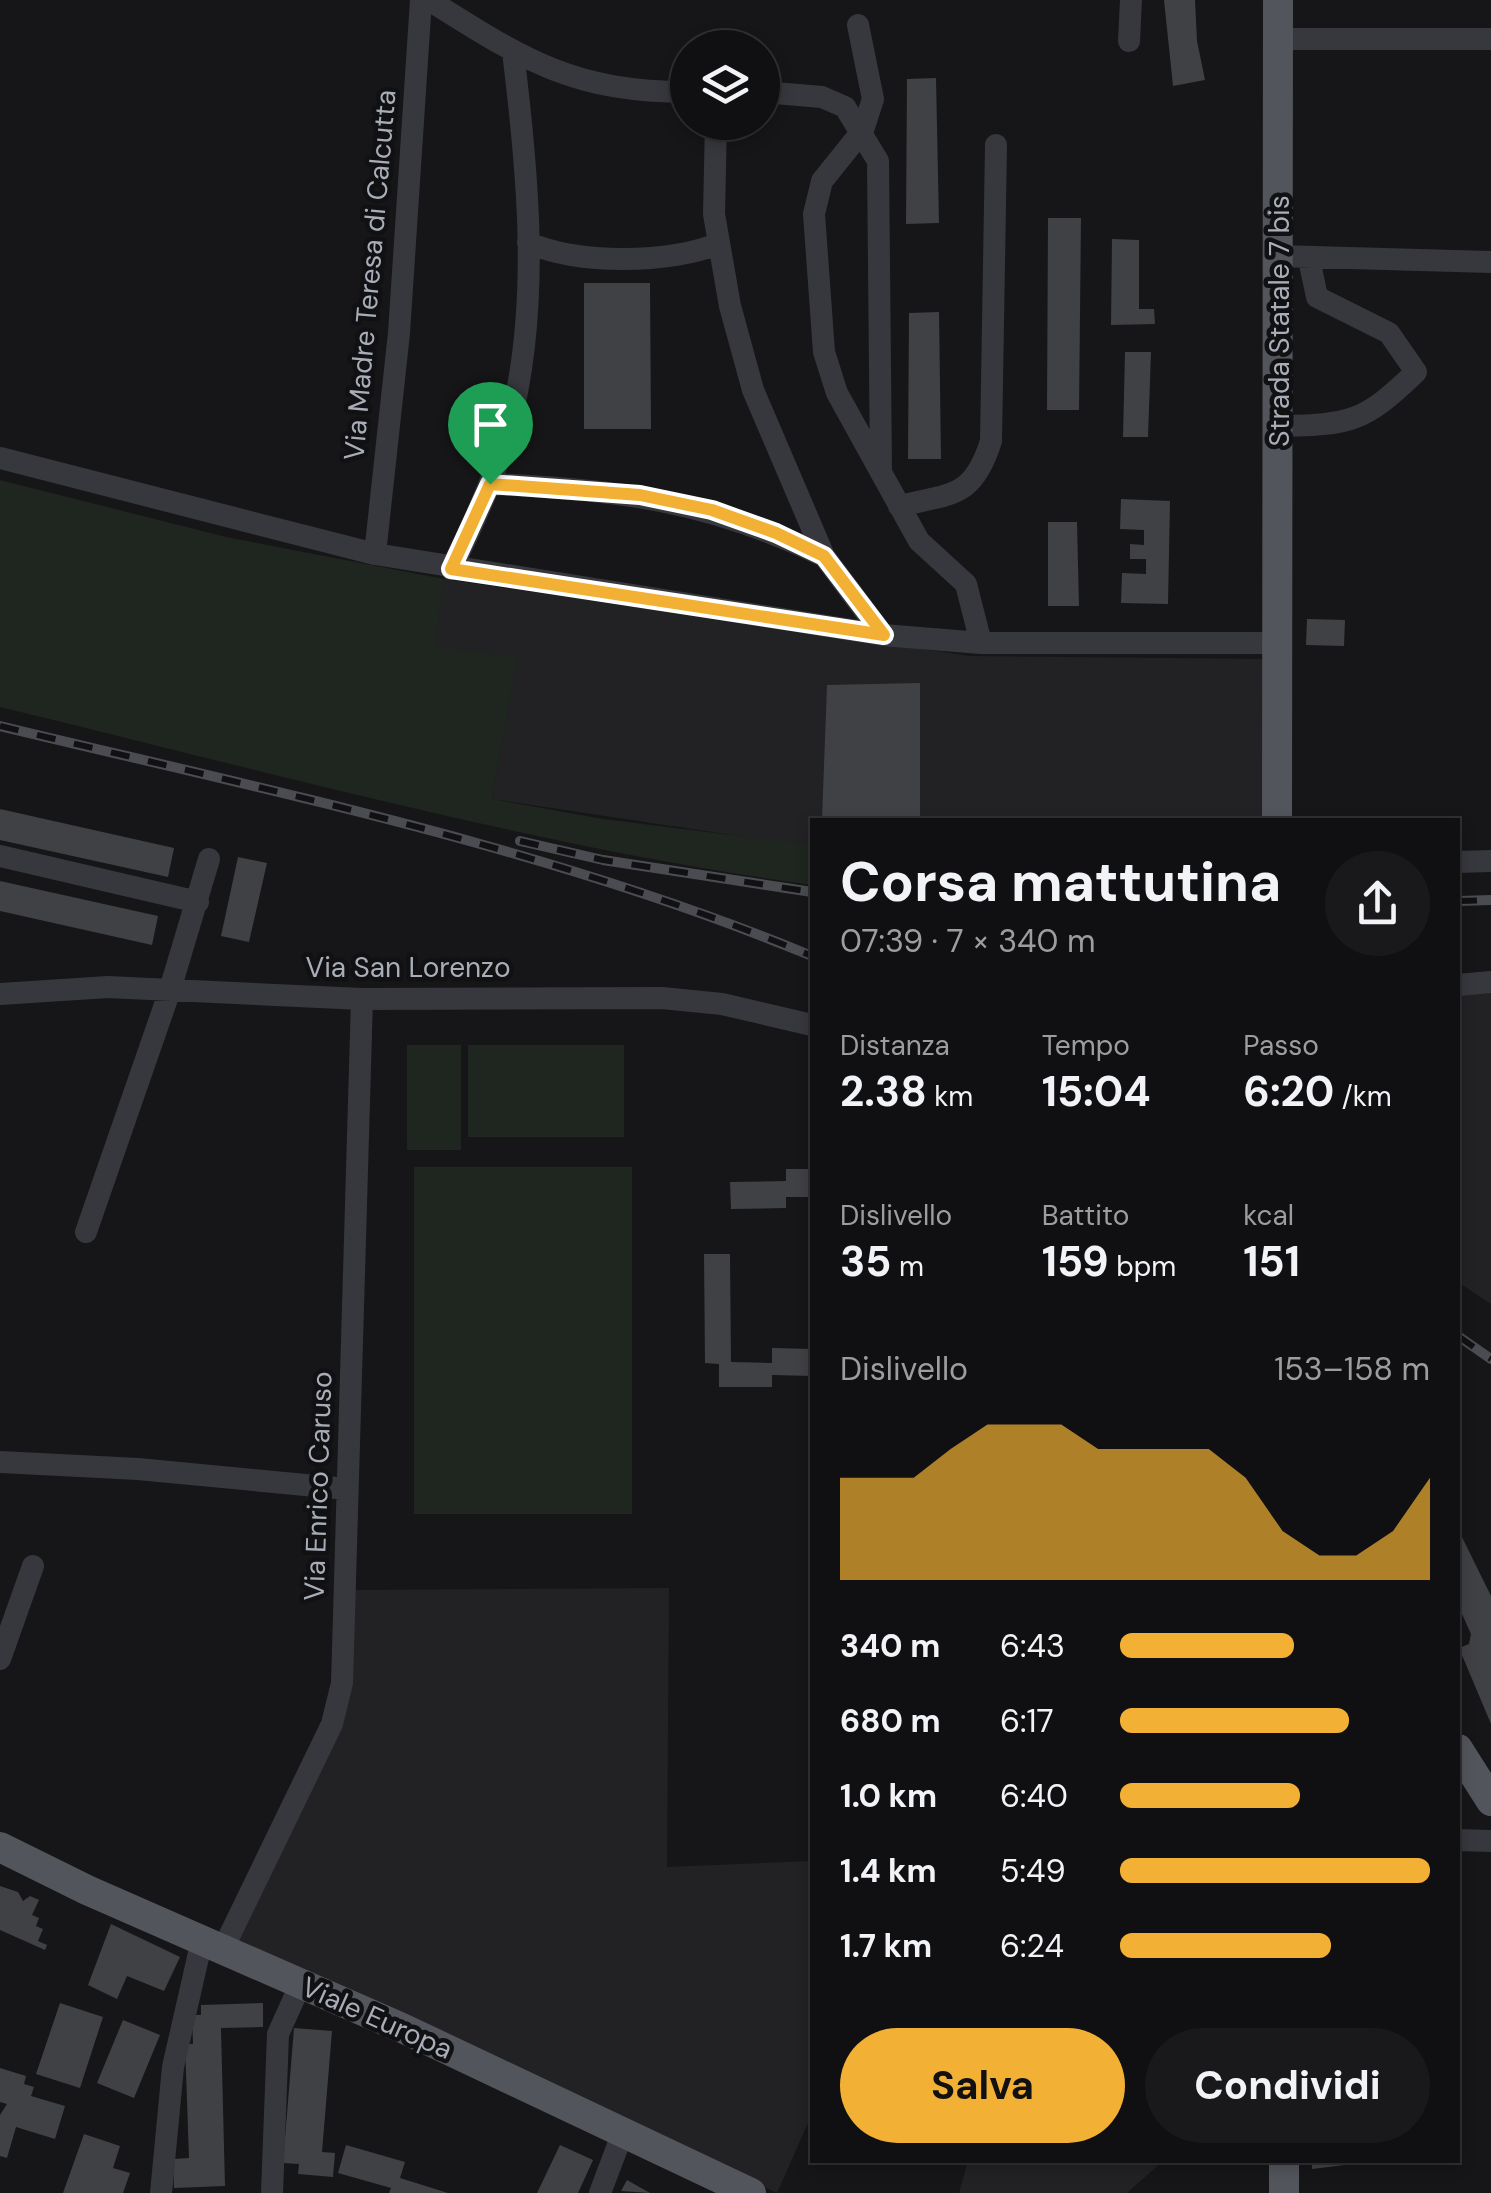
<!DOCTYPE html>
<html lang="it">
<meta charset="utf-8">
<style>
body{margin:0;font-family:"DM Sans",sans-serif;background:#19191b;color:#f1f3f6;height:100vh;display:flex;flex-direction:column;font-size:38px;white-space:nowrap}
*{box-sizing:border-box;margin:0}
p{font-size:32px;color:#9c9d9f}
.icon{flex:none;width:55px;height:55px;fill:none;stroke:currentColor;stroke-width:2;stroke-linecap:round;stroke-linejoin:round}
.map{position:relative;flex:1;overflow:hidden}
.details{position:absolute;left:810px;top:818px;width:650px;height:1345px;display:flex;flex-direction:column;background:#101012;border-radius:0px;box-shadow:0 5px 15px #0003,0 0 0 2px #303032}
.details>*{flex:none}
.fabs{position:absolute;left:670px;top:30px;display:grid;gap:20px}
.fabs a{display:grid;place-items:center;width:110px;height:110px;border-radius:50%;background:#101012;box-shadow:0 5px 15px #0003,0 0 0 2px #303032;font-size:50px}
.pin{position:absolute;display:grid;place-items:center;width:85px;height:85px;color:#fff;margin:-102px -42px;border-radius:50% 50% 50% 0;rotate:-45deg;box-shadow:0 0 10px #0007}
.pin .icon{rotate:45deg}
.round{display:grid;place-items:center;flex:none;width:105px;height:105px;border-radius:52px;background:#19191b}
.summary{display:flex;align-items:center;justify-content:space-between;height:170px;padding:0 30px}
h1{font-size:55px;font-weight:700;line-height:75px}
.figures{display:grid;grid-template-columns:repeat(3,1fr);gap:15px;height:170px;padding:10px 30px}
.figures div{display:grid;align-content:center}
.figures b{font-size:42px;font-weight:700}
.figures small{font-size:28px;font-weight:400}
.figures p{font-size:28px}
.chart{height:280px;padding:20px 30px}
.chart p{display:flex;justify-content:space-between}
.chart svg{width:100%;height:180px;margin-top:10px;fill:#f2b134;opacity:.7}
.button{display:flex;gap:20px;margin-top:auto;padding:20px 30px}
.button a{flex:1;height:115px;border-radius:60px;background:#f2b134;color:#111;font-size:40px;font-weight:700;line-height:115px;text-align:center}
.button a+a{background:#19191b;color:#f1f3f6}
ul{padding:0 30px;list-style:none;font-size:32px}
li{display:grid;grid-template-columns:160px 120px 1fr;align-items:center;height:75px}
li i{height:25px;border-radius:12px;background:#f2b134}
.map>svg:first-child{display:block}
.built{fill:#222225}
.green{fill:#1e261f}
.building{fill:#404145}
.lines{fill:none;stroke-linecap:round;stroke-linejoin:round}
.minor{stroke:#37383d;stroke-width:22}
.major{stroke:#53555c;stroke-width:30}
.rail-casing{stroke:#4a4c52;stroke-width:10}
.rail{stroke:#111113;stroke-width:6;stroke-dasharray:19;stroke-linecap:butt}
.route-casing{stroke:#fff;stroke-width:20}
.route{stroke:#f2b134;stroke-width:12}
.labels{text-anchor:middle;dominant-baseline:central;stroke-width:9;stroke-linejoin:round;paint-order:stroke}
.street-label{font-size:28px;fill:#a8adb8;stroke:#111113}
</style>
<div class="map">
<svg width="1491" height="2193" viewBox="0 0 1491 2193">
<rect width="100%" height="100%" fill="#161618"/>
<path class="built" d="M444 579 970 656 1270 659 1267 820H812V847L492 799 516 658 434 646Z
M1491 987V1304L1458 1282V990Z
M669 1588 667 1867 812 1861V2114L777 2193 563 2090 236 1946 341 1729 352 1590Z
M968 2160H1164L1127 2193H959Z"/>
<path class="green" d="M0 480 226 537 444 579 435 646 517 657 492 799 603 819 812 845V885C538 847 269 772 0 707Z
M407 1045H461V1150H407Z
M468 1045H624V1137H468Z
M414 1167H632V1514H414Z"/>
<path class="building" d="M1164 0H1195L1197 41 1205 80 1173 86Z
M936 78 939 223 906 224 907 79Z
M1048 218H1081L1079 410H1047Z
M1112 239 1139 240V309H1154L1155 324 1111 325Z
M584 283H650L651 429H584Z
M939 312 941 459H908L909 313Z
M1125 352H1151L1148 437H1123Z
M1121 499 1170 501 1168 604 1121 603 1122 573 1146 574V559H1130V544L1144 545V530L1120 529Z
M1048 522H1077L1079 606H1048Z
M1307 619 1345 620 1344 646 1306 645Z
M920 683V820L822 819 827 685Z
M0 809 174 848 168 877 0 840Z
M238 857 267 863 249 942 221 936Z
M0 881 158 916 152 945 0 911Z
M786 1169H812V1197H786V1208L731 1209 730 1182 786 1181Z
M704 1254H730L731 1362 772 1363V1348L812 1349V1376L772 1375V1387H719V1364L705 1363Z
M1458 1529 1491 1596V1724L1459 1648 1469 1644 1471 1634 1462 1614 1458 1616Z
M0 1886 18 1892 23 1901 30 1896 39 1900 32 1915 39 1918 36 1926 43 1929 38 1941 47 1945 45 1950 0 1930Z
M111 1924 180 1957 164 1991 127 1976 117 1999 88 1985Z
M60 2003 103 2017 80 2088 36 2074Z
M263 2003V2027L221 2028 225 2186 174 2188 173 2159 189 2158 185 2044H193L192 2015H201V2005Z
M123 2020 160 2035 134 2098 97 2083Z
M294 2028 332 2031 322 2152 335 2153 333 2177 298 2174 299 2164 283 2163Z
M0 2068 26 2076 24 2084 34 2087 31 2096 65 2106 55 2139 16 2127 7 2158 0 2156V2115L7 2104 0 2102Z
M84 2134 120 2146 113 2168 130 2173 123 2193H63Z
M346 2145 405 2162 400 2178 448 2193H389L391 2188 338 2173Z
M560 2145 593 2160 578 2193H537Z
M1312 2160H1345V2165L1312 2169Z
M627 2180 650 2193 621 2191Z"/>
<g class="lines">
<path class="minor" d="M429 0C523 59 572 92 688 92
M858 25 873 99 863 130 822 181 814 214 824 352 837 393 919 541 966 584 981 643
M1279 39H1491
M1129 41 1131 0
M762 92 822 97 845 107 878 161 881 471
M716 122 714 214 730 306 753 390 824 556 883 635
M528 242C573 265 674 264 719 243
M1278 256 1491 262
M1279 426C1351 425 1364 422 1416 372L1389 333 1317 297 1309 259
M0 458 375 554 883 635 981 643H1280
M491 484C617 489 709 501 824 556
M899 506C953 493 973 498 991 441L996 145
M375 554 399 333 421 0
M451 569C474 523 495 477 509 427 541 307 528 173 513 52
M0 856 198 902
M1458 862 1491 861
M1458 985 1491 982
M0 994 108 987 362 999 662 998 722 1004 812 1025
M86 1232 169 993 209 859
M0 1462 138 1469 347 1489
M0 1659 33 1566
M1458 1840 1491 1841
M223 1949 332 1724 342 1683 362 999
M161 2193 173 2067 202 1940
M272 2193 278 2034 301 1983
M600 2193 623 2132"/>
<path class="major" d="M1277 820 1278 0
M1458 1749 1491 1801
M0 1847 87 1890 402 2028 751 2193
M1284 2160V2193"/>
<g class="rail-casing">
<path id="rail" d="M0 726C274 792 551 848 812 956
M520 841 603 860 812 892
M1458 901 1491 900
M1458 1336 1491 1359"/>
</g>
<use href="#rail" class="rail"/>
</g>
<g class="lines">
<g class="route-casing">
<path id="route" d="M490 484 640 495 712 510 776 533 824 556 884 635 451 569Z"/>
</g>
<use href="#route" class="route"/>
</g>
<g class="labels">
<g class="street-label">
<text transform="translate(370 275) rotate(-85)">Via Madre Teresa di Calcutta</text>
<text transform="translate(1279 321) rotate(-90)">Strada Statale 7 bis</text>
<text x="408" y="967">Via San Lorenzo</text>
<text transform="translate(318 1486) rotate(-88)">Via Enrico Caruso</text>
<text transform="translate(377 2018) rotate(24)">Viale Europa</text>
</g>
</g>
</svg>
<div class="fabs">
<a><svg class="icon" aria-label="layers" viewBox="0 0 24 24"><path d="M12 4l9 5-9 5-9-5zM3 14l9 5 9-5"/></svg></a>
</div>
<div class="pin" style="left:490px;top:484px;background:#1e9e55"><svg class="icon" aria-label="arrive" viewBox="0 0 24 24"><path d="M6 21V4h12l-3 4 3 4H6"/></svg></div>
<section class="details">
<div class="summary"><div><h1>Corsa mattutina</h1><p>07:39 · 7 × 340 m</p></div><a class="round"><svg class="icon" aria-label="share" viewBox="0 0 24 24"><path d="M12 15V3M7 8l5-5 5 5M5 13v7h14v-7"/></svg></a></div>
<div class="figures">
<div><p>Distanza</p><b>2.38<small> km</small></b></div>
<div><p>Tempo</p><b>15:04</b></div>
<div><p>Passo</p><b>6:20<small> /km</small></b></div>
</div>
<div class="figures">
<div><p>Dislivello</p><b>35<small> m</small></b></div>
<div><p>Battito</p><b>159<small> bpm</small></b></div>
<div><p>kcal</p><b>151</b></div>
</div>
<div class="chart"><p><span>Dislivello</span>153–158 m</p>
<svg viewBox="0 0 160 44" preserveAspectRatio="none"><path d="M0 44V19L10 19L20 19L30 12L40 6L50 6L60 6L70 12L80 12L90 12L100 12L110 19L120 32L130 38L140 38L150 32L160 19V44z"/></svg>
</div>
<ul>
<li><b>340 m</b>6:43<i style="width:56%"></i></li>
<li><b>680 m</b>6:17<i style="width:74%"></i></li>
<li><b>1.0 km</b>6:40<i style="width:58%"></i></li>
<li><b>1.4 km</b>5:49<i style="width:100%"></i></li>
<li><b>1.7 km</b>6:24<i style="width:68%"></i></li>
</ul>
<div class="button"><a>Salva</a><a>Condividi</a></div>
</section>
</div>
